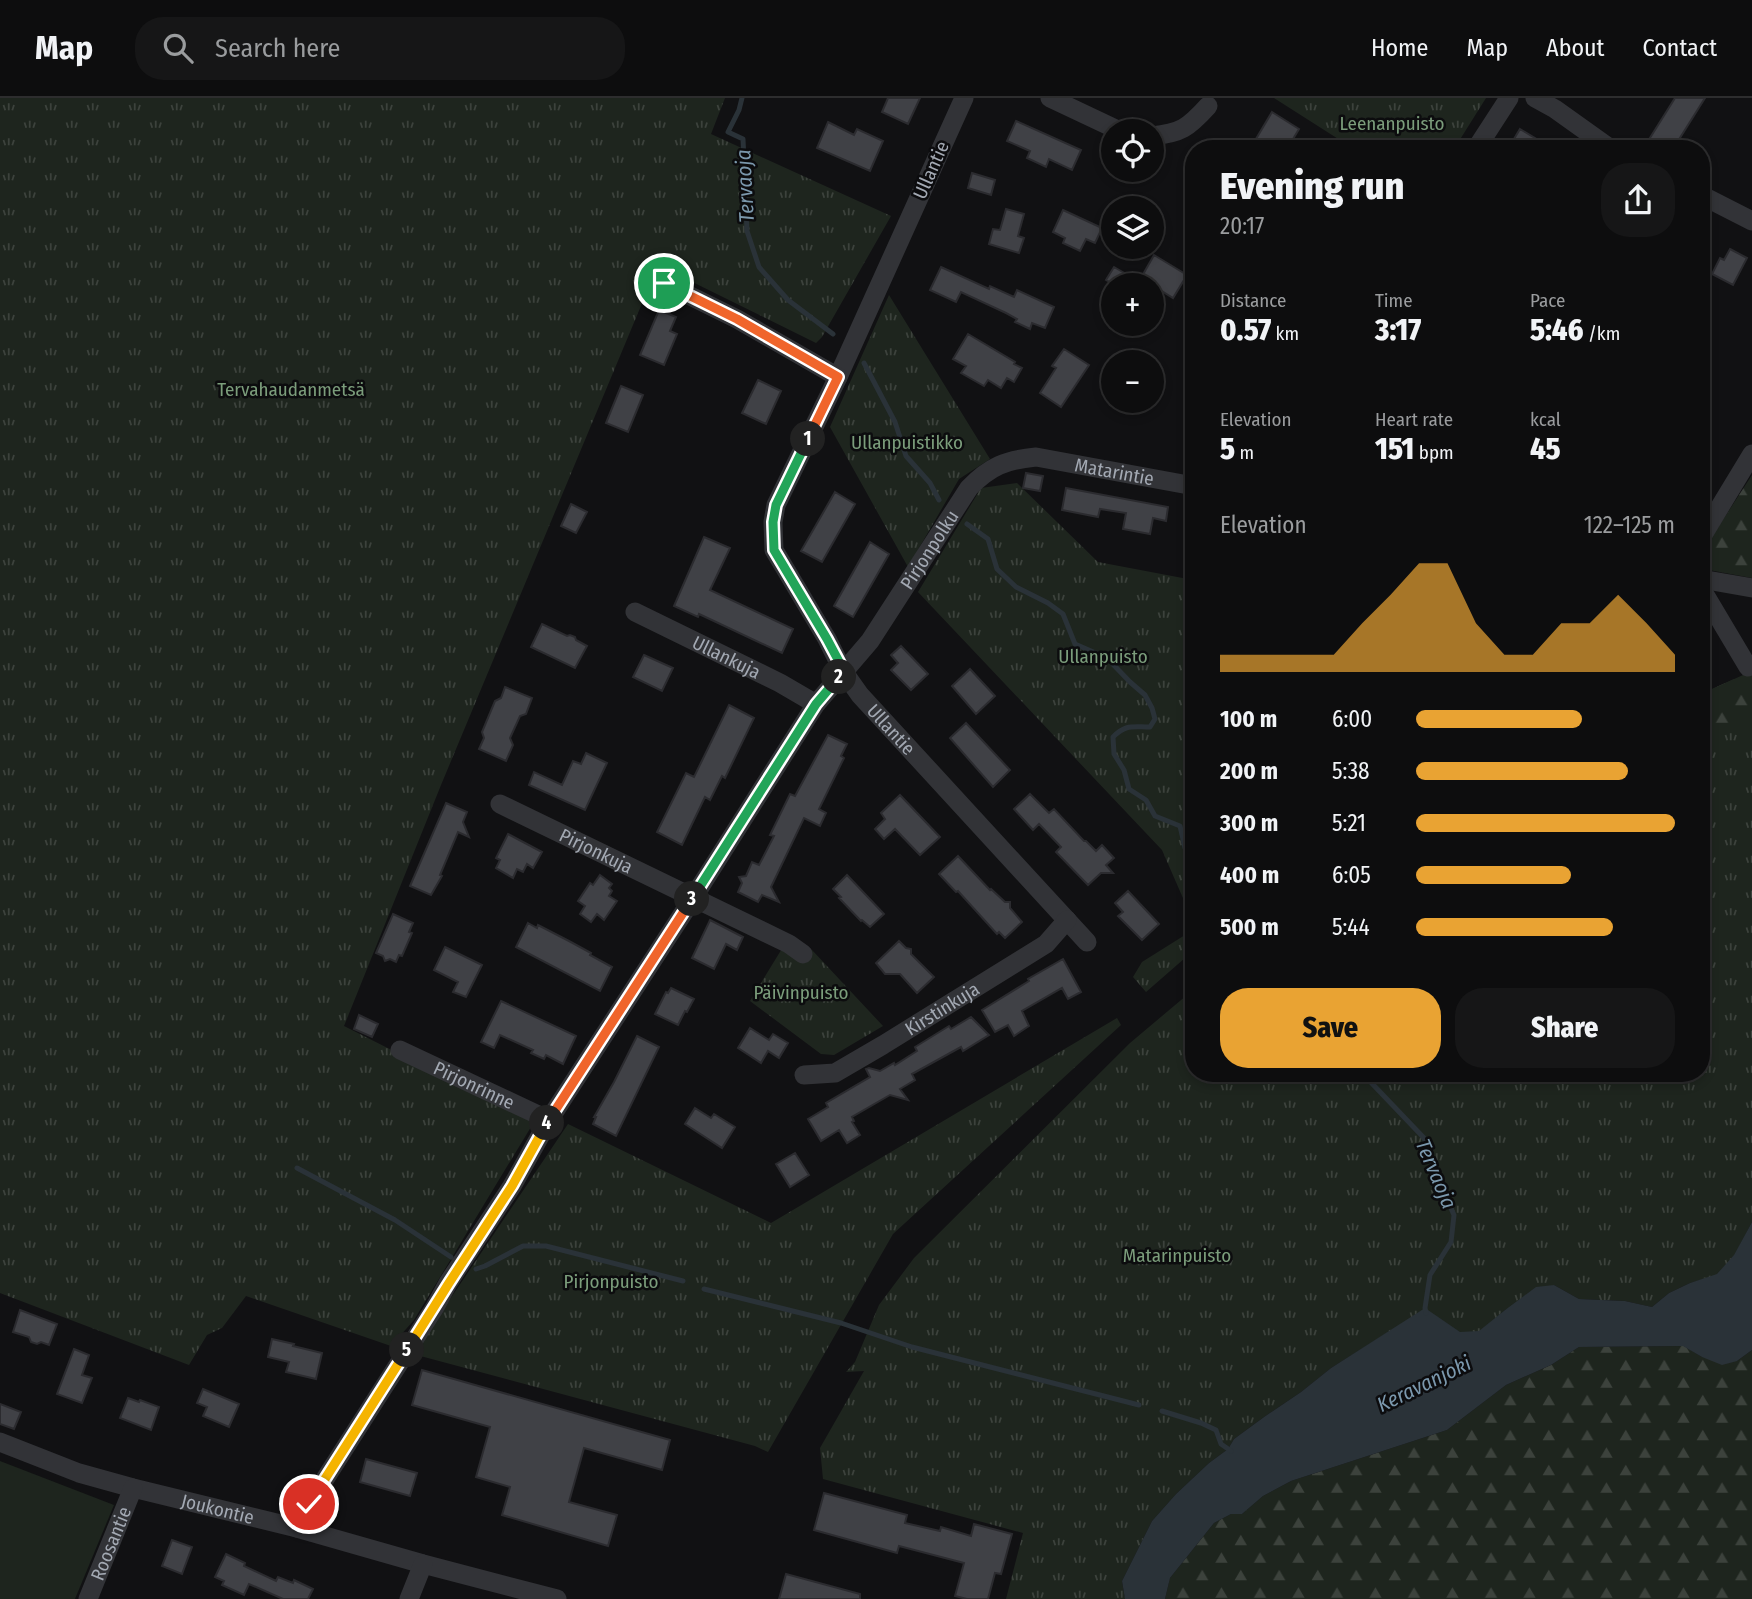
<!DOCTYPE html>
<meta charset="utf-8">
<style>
body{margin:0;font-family:"Fira Sans Condensed",sans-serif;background:#161617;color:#f1f3f6;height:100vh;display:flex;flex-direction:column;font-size:26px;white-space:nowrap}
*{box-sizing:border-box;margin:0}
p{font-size:23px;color:#9a9c9e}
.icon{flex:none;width:38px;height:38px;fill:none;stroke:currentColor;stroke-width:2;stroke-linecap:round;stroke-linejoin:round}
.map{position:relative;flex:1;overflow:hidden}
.panel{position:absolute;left:1185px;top:42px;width:525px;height:942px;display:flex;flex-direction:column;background:#0d0d0e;border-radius:28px;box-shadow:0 4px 10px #0003,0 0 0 2px #2d2d2e}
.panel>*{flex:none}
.tools{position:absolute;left:1101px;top:21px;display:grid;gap:14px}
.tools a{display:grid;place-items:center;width:63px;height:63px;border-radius:50%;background:#0d0d0e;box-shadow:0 4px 10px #0003,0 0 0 2px #2d2d2e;font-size:35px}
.pin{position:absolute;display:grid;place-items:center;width:60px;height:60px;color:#fff;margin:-30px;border:4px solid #fff;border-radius:50%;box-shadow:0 2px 7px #0007}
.km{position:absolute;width:35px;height:35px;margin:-18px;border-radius:50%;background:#222;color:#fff;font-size:19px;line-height:35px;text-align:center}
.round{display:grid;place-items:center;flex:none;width:74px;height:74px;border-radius:28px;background:#161617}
.headline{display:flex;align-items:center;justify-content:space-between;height:119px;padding:0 35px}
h1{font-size:38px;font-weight:800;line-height:52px}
.stats{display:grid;grid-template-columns:repeat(3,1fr);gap:10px;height:119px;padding:7px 35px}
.stats div{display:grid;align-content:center}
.stats b{font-size:30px;font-weight:800}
.stats small{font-size:19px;font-weight:400}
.stats p{font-size:19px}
.chart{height:196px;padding:14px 35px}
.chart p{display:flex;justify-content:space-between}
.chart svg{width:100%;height:126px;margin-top:7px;fill:#e9a333;opacity:.7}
.action{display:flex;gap:14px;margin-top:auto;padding:14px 35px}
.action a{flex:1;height:80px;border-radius:28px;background:#e9a333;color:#111;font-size:28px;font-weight:800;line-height:80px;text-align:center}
.action a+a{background:#161617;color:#f1f3f6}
ul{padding:0 35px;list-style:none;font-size:23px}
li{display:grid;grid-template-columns:112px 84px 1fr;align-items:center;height:52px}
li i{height:18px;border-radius:9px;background:#e9a333}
header{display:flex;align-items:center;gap:42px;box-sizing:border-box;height:98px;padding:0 35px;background:#0d0d0e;border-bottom:2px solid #2d2d2e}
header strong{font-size:33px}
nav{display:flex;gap:38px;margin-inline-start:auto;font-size:24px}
.search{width:490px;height:63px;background:#161617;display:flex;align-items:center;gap:18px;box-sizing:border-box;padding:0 24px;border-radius:28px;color:#9a9c9e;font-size:26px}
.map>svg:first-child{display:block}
.forest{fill:url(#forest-firs)}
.park{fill:url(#park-tufts)}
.garden{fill:#1e251e}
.water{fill:#2a3238}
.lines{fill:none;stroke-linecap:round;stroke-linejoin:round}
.stream{stroke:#2a3238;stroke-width:5}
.building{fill:#404146;stroke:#2b2b2f;stroke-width:2}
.minor{stroke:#323337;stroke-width:19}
.split-1-casing{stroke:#fff;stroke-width:14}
.split-2-casing{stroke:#fff;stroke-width:14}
.split-3-casing{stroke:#fff;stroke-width:14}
.split-4-casing{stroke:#fff;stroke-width:14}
.split-5-casing{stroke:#fff;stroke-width:14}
.split-6-casing{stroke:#fff;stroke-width:14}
.split-1{stroke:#f0652b;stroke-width:9}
.split-2{stroke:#22a559;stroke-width:9}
.split-3{stroke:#22a559;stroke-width:9}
.split-4{stroke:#f0652b;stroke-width:9}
.split-5{stroke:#f5b400;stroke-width:9}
.split-6{stroke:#f5b400;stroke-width:9}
.labels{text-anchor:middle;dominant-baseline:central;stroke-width:5;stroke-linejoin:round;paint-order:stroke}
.park-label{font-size:19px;fill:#7b9d7b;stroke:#0c0c0e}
.street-label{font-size:19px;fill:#a3a9b3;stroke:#0c0c0e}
.water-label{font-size:21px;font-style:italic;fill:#7b98ad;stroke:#0c0c0e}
</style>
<header>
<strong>Map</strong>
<div class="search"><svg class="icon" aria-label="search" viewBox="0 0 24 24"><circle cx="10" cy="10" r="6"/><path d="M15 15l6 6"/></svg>Search here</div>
<nav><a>Home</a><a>Map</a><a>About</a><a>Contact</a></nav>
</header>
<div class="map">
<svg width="1752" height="1501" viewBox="0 0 1752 1501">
<defs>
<pattern id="forest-firs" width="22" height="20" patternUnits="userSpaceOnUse" patternTransform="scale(1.75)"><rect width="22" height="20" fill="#1e251e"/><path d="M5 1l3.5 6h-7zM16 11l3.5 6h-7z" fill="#3c423c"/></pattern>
<pattern id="park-tufts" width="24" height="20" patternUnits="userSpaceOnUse" patternTransform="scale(1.75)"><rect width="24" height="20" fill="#1e251e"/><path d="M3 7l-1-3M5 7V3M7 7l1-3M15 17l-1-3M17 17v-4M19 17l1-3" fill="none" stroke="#3c423c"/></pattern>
</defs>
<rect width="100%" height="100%" fill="#111113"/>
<path class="forest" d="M1752 377V480L1709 472 1703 459 1706 448Z
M1752 573V700L1701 722V596Z
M1684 1248 1702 1259 1737 1263 1752 1252V1501H1165L1170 1480 1214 1425 1231 1416H1242L1263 1398 1291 1383 1447 1332 1506 1287 1551 1267 1579 1249Z"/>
<path class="park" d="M0 0H725L711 36 891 118 822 239 816 245 658 167 441 687 344 928 534 1024 414 1222 391 1248 246 1198 222 1230 207 1237 189 1267 0 1195Z
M1274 0H1486L1454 51H1354Z
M889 197 990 361 959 381 908 469 830 329Z
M1017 385 1098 464 1193 482V823L1162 752 918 494 981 390Z
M1734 581 1743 594 1701 611V596Z
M1752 625V1124L1734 1158 1717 1177 1690 1185 1669 1195 1652 1209 1625 1203 1579 1201 1554 1187 1505 1212 1479 1234H1459L1425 1211 1331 1270 1301 1294 1264 1319 1234 1341 1228 1351 1209 1365 1176 1396 1152 1423 1122 1483 1125 1501H1006L1023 1435 823 1381 820 1350 864 1273 846 1274 855 1264 879 1207 914 1160 1130 945 1193 892 1194 975H1701V645Z
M1193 832V853L1146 894 1133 879 1142 864Z
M783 849 812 852 883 928 834 957 821 956 750 903Z
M1117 920 1121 927 893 1136 768 1354 755 1348 413 1256 568 1026 771 1125Z"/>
<path class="garden" d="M0 1363 114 1407 75 1501H0Z"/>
<path class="water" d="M1752 1124V1252L1737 1263 1722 1267 1702 1259 1683 1248 1579 1249 1551 1267 1506 1287 1447 1332 1291 1383 1263 1398 1242 1416H1231L1214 1425 1170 1480 1165 1501H1125L1122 1483 1152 1423 1176 1396 1209 1365 1228 1351 1234 1341 1264 1319 1301 1294 1331 1270 1425 1210 1460 1234 1479 1233 1505 1212 1536 1189 1554 1187 1579 1201 1625 1203 1652 1209 1669 1195 1690 1185 1717 1176 1734 1157Z"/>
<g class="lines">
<path class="stream" d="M742 0 739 12 728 34 743 41 747 133 759 169 788 202 833 236
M864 265 895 324 906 358 930 385 939 402
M967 426 988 441 997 471 1016 489 1048 505 1063 516 1075 546 1107 560 1130 584 1145 597 1152 610 1155 621 1150 629C1132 629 1126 626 1113 639L1114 656 1124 672 1129 691 1146 702 1155 718 1180 728 1185 750 1194 756
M1362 975 1424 1040 1440 1086 1454 1117 1451 1144 1430 1177 1425 1210 1426 1215
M297 1070 395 1122 451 1159
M476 1171 485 1168 523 1148H546L683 1183
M704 1191 841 1225 912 1249 1139 1307
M1162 1313 1201 1325 1216 1332 1221 1346 1231 1353"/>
</g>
<path class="building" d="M888 0H920L908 26 882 14Z
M1675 0H1705L1673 51H1643Z
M1272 14 1299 31 1287 51H1250Z
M1016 23 1081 52 1072 72 1049 61 1046 69 1027 60 1030 53 1007 43Z
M828 24 854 37 857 31 883 43 870 73 817 50Z
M1520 31 1553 51H1508Z
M972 75 995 82 991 97 968 90Z
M1006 111 1024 116 1018 138 1024 140 1019 155 989 146 993 131 1000 132Z
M1063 112 1102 130 1095 145 1086 141 1080 153 1063 145 1065 140 1053 134Z
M1730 151 1747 160 1733 187 1712 176 1720 160 1724 162Z
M1154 157 1187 177 1173 200 1141 180Z
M941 169 989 191 990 188 1014 199 1017 192 1054 209 1045 230 1032 225 1030 231 1015 224 1017 221 1006 215 961 194 956 204 930 192Z
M1114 169 1145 187H1115L1106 182Z
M659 212 676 219 670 233 677 236 664 267 640 257Z
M968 236 1015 264 1014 266 1022 270 1014 284 1007 280 1001 290 988 282 984 288 961 275 966 268 953 261Z
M1064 251 1089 267 1061 309 1040 295 1056 270 1052 268Z
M758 282 781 293 766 326 742 315Z
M621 288 643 297 628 334 606 325Z
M1026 375 1043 378 1040 393 1023 390Z
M1066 390 1168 409 1166 423 1153 420 1150 436 1123 431 1126 415 1100 411 1098 419 1062 412Z
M835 394 855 406 822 464 801 453Z
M571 406 587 414 576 435 561 428Z
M704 439 730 450 710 492 793 531 782 555 699 516 698 519 674 508Z
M870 444 889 456 853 519 834 508Z
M542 526 567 538 570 537 575 539 576 542 587 548 575 570 531 549Z
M901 548 928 576 911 592 891 572 898 565 891 557Z
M644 557 673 570 662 593 633 579Z
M970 571 995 598 976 616 952 588Z
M505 589 532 600 526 616 520 618 510 640 513 647 506 663 479 651 484 640 482 634 495 603 501 600Z
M729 607 754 620 725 680 722 678 710 702 705 699 682 747 657 734 686 675 694 679Z
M966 625 1010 672 993 689 950 640Z
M828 637 847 646 841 658 844 660 819 711 826 715 820 728 804 720 771 789 779 804 762 797 758 804 738 794 742 785 739 779 746 778 752 764 759 767 774 738 770 737 790 696 795 698Z
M586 655 607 665 585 712 529 687 534 674 562 687 573 663 581 666Z
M1030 696 1049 715 1054 711 1084 743H1086L1096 753 1102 747 1114 760 1106 767 1113 775H1101L1088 787 1056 754 1061 749 1039 726 1033 732 1014 711Z
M900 697 940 739 920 757 895 731 884 741 875 731 885 721 881 715Z
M446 705 467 714 463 724 469 739 458 734 440 777 442 778 431 797 410 788Z
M508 736 542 754 533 770 527 766 523 774 517 771 513 780 496 770 500 762 496 760Z
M958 758 990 792 991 791 1005 804H1010V810L1022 824 1005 840 999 834 997 836 958 793 956 794 939 776Z
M600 777 612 786 609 790 612 793 609 798 617 803 604 822 597 816 591 824 580 816 585 808 578 803 590 785 593 787Z
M847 777 884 816 870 829 862 822 861 823 839 800 841 799 833 791Z
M1128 793 1159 826 1142 842 1118 818 1123 814 1115 805Z
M393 816 413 825 409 834 412 835 402 858 399 857 396 864 390 861 385 863 383 858 376 855Z
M710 822 743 839 737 852 726 846 714 871 692 860Z
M528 825 537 830 538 827 569 843 591 855 590 857 612 869 600 893 516 849Z
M899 843 906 850 911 851V856L934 879 917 895 900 876H885L876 865Z
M445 849 482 867 466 899 453 894 458 884 434 872Z
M1063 861 1081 894 1068 901 1062 890 1022 913 1029 928 1014 938 1008 927 995 934 982 912 1029 883 1028 881Z
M671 890 694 901 687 914 685 913 678 927 655 916 666 894 668 895Z
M501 903 576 938 563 966 546 957 544 961 531 955 533 952 500 937 494 950 481 944Z
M359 917 378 926 372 939 354 931Z
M971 919 989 937 963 953 961 949 912 976 915 982 900 991 908 1002 890 997 852 1019 854 1023 852 1024 860 1037 847 1045 839 1032 821 1043 808 1021 828 1009 826 1005 870 979 866 971 869 970 880 973 894 965 895 967 917 953 915 949 949 928 951 931Z
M750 930 769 942 773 936 788 945 779 960 768 953 761 965 738 950Z
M637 938 659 949 616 1038 593 1026 596 1019H594L614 984Z
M695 1010 711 1020 714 1016 735 1029 722 1050 685 1026Z
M795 1055 809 1077 790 1089 776 1066Z
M20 1212 57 1226 49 1247 41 1244 37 1246 31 1244 29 1239 13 1234Z
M272 1241 294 1246 293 1248 322 1255 316 1281 286 1274 289 1264 268 1259Z
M74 1251 89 1257 82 1277 92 1280 82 1305 57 1296Z
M422 1272 670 1342 662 1372 584 1350 569 1404 617 1417 608 1448 502 1417 510 1389 476 1379 490 1329 412 1307Z
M203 1291 239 1306 229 1329 203 1318 207 1309 197 1305Z
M128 1300 139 1304 140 1302 159 1309 151 1332 120 1320Z
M0 1306 21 1314 14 1331 0 1326Z
M366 1361 417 1375 410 1398 360 1384Z
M824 1395 907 1417 905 1425 940 1433 941 1429 971 1438 974 1426 1012 1436 1001 1476 995 1475 988 1501H967L955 1498 964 1465 899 1448 897 1455 814 1432Z
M172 1442 192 1449 182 1476 162 1468Z
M226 1456 245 1465 244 1468 276 1483 278 1479 293 1485 294 1482 313 1491 308 1501H283L249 1486 244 1497 222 1487 224 1483 215 1479Z
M786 1476 860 1496V1501H779Z"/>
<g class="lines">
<g class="minor">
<path id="s1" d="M964 0 838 279 776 407 773 424 774 452 827 541 843 573 860 597 1087 844"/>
<path d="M1050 0 1120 33"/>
<path d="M1535 0 1555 11 1611 51"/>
<path d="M1152 38C1181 35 1188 30 1208 8"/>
<path d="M1476 51 1509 0"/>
<path d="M1701 97 1752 123"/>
<path d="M664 185 737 221 838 279"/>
<path d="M1701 440 1752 356"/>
<path d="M1701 481 1752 490"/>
<path d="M1701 490 1748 569"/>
<path id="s2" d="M635 514 780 585 816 606"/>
<path id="s3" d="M500 706 789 846 803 856"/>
<path id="s4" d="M400 952 549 1022"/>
<path id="s5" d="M804 977 835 975 883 947 1046 846 1067 822"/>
<path id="s6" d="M0 1344 79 1375 133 1390 297 1430 423 1466 557 1501"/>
<path id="s7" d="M297 1430 309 1406 435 1209 448 1185 512 1088 549 1022 693 800 816 606 870 543 969 390C990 368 1006 362 1036 359L1194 388"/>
<path id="s8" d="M88 1501 133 1390"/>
<path d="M409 1501 423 1466"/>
</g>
</g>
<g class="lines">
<g class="split-1-casing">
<path id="split-1" d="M664 185 737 221 838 279 808 341"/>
</g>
<g class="split-2-casing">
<path id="split-2" d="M808 341 776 407 773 424 774 452 827 541 844 573 839 579"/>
</g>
<g class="split-3-casing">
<path id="split-3" d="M692 801 816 606 839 579"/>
</g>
<g class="split-4-casing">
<path id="split-4" d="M547 1025 692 801"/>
</g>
<g class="split-5-casing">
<path id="split-5" d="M407 1252 449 1185 512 1088 547 1025"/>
</g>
<g class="split-6-casing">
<path id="split-6" d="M309 1406 407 1252"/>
</g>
<use href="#split-1" class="split-1"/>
<use href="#split-2" class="split-2"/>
<use href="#split-3" class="split-3"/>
<use href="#split-4" class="split-4"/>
<use href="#split-5" class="split-5"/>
<use href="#split-6" class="split-6"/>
</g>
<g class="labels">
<g class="park-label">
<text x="1392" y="25">Leenanpuisto</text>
<text x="291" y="291">Tervahaudanmetsä</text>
<text x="907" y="344">Ullanpuistikko</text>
<text x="1103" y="558">Ullanpuisto</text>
<text x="801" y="894">Päivinpuisto</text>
<text x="1177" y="1157">Matarinpuisto</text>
<text x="611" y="1183">Pirjonpuisto</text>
</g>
<g class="street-label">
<text transform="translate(931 72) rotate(-66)">Ullantie</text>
<text stroke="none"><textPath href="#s7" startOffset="1395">Matarintie</textPath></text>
<text stroke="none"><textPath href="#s7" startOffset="1166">Pirjonpolku</textPath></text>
<text stroke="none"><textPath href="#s2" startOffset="102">Ullankuja</textPath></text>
<text stroke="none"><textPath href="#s1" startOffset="709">Ullantie</textPath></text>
<text stroke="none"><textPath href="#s3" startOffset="107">Pirjonkuja</textPath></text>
<text stroke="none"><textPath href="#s5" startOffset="156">Kirstinkuja</textPath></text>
<text stroke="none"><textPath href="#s4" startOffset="82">Pirjonrinne</textPath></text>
<text stroke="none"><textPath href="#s6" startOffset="228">Joukontie</textPath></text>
<text stroke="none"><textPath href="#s8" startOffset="60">Roosantie</textPath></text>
</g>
<g class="water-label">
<text transform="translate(745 88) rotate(-93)">Tervaoja</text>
<text transform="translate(1436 1076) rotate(67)">Tervaoja</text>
<text transform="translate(1424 1286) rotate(-26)">Keravanjoki</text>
</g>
</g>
</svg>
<div class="tools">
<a><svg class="icon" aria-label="locate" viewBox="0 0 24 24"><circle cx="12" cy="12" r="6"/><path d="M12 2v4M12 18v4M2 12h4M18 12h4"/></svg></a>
<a><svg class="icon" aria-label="layers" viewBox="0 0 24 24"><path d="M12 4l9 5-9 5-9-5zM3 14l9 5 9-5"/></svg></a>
<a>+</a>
<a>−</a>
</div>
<div class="pin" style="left:664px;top:185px;background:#1e9e55"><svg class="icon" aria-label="arrive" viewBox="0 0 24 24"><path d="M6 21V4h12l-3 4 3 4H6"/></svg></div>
<div class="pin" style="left:309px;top:1406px;background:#d93025"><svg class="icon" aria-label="check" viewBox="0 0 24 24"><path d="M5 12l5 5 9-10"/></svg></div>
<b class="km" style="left:808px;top:341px">1</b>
<b class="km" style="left:839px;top:579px">2</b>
<b class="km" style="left:692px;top:801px">3</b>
<b class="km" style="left:547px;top:1025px">4</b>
<b class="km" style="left:407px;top:1252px">5</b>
<section class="panel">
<div class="headline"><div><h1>Evening run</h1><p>20:17</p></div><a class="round"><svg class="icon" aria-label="share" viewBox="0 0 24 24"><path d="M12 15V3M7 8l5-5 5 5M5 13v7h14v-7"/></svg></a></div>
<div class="stats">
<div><p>Distance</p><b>0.57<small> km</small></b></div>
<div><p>Time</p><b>3:17</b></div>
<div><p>Pace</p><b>5:46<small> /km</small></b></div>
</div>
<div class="stats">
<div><p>Elevation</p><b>5<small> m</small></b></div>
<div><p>Heart rate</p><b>151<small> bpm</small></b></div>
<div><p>kcal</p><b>45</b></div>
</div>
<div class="chart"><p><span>Elevation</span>122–125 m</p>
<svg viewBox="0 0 160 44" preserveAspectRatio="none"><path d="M0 44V38L10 38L20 38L30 38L40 38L50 27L60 17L70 6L80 6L90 27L100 38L110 38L120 27L130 27L140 17L150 27L160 38V44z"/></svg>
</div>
<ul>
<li><b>100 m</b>6:00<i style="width:64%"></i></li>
<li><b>200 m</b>5:38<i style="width:82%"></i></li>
<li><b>300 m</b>5:21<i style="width:100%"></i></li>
<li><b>400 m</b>6:05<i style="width:60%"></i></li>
<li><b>500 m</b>5:44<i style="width:76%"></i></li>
</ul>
<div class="action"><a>Save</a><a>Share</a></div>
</section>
</div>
